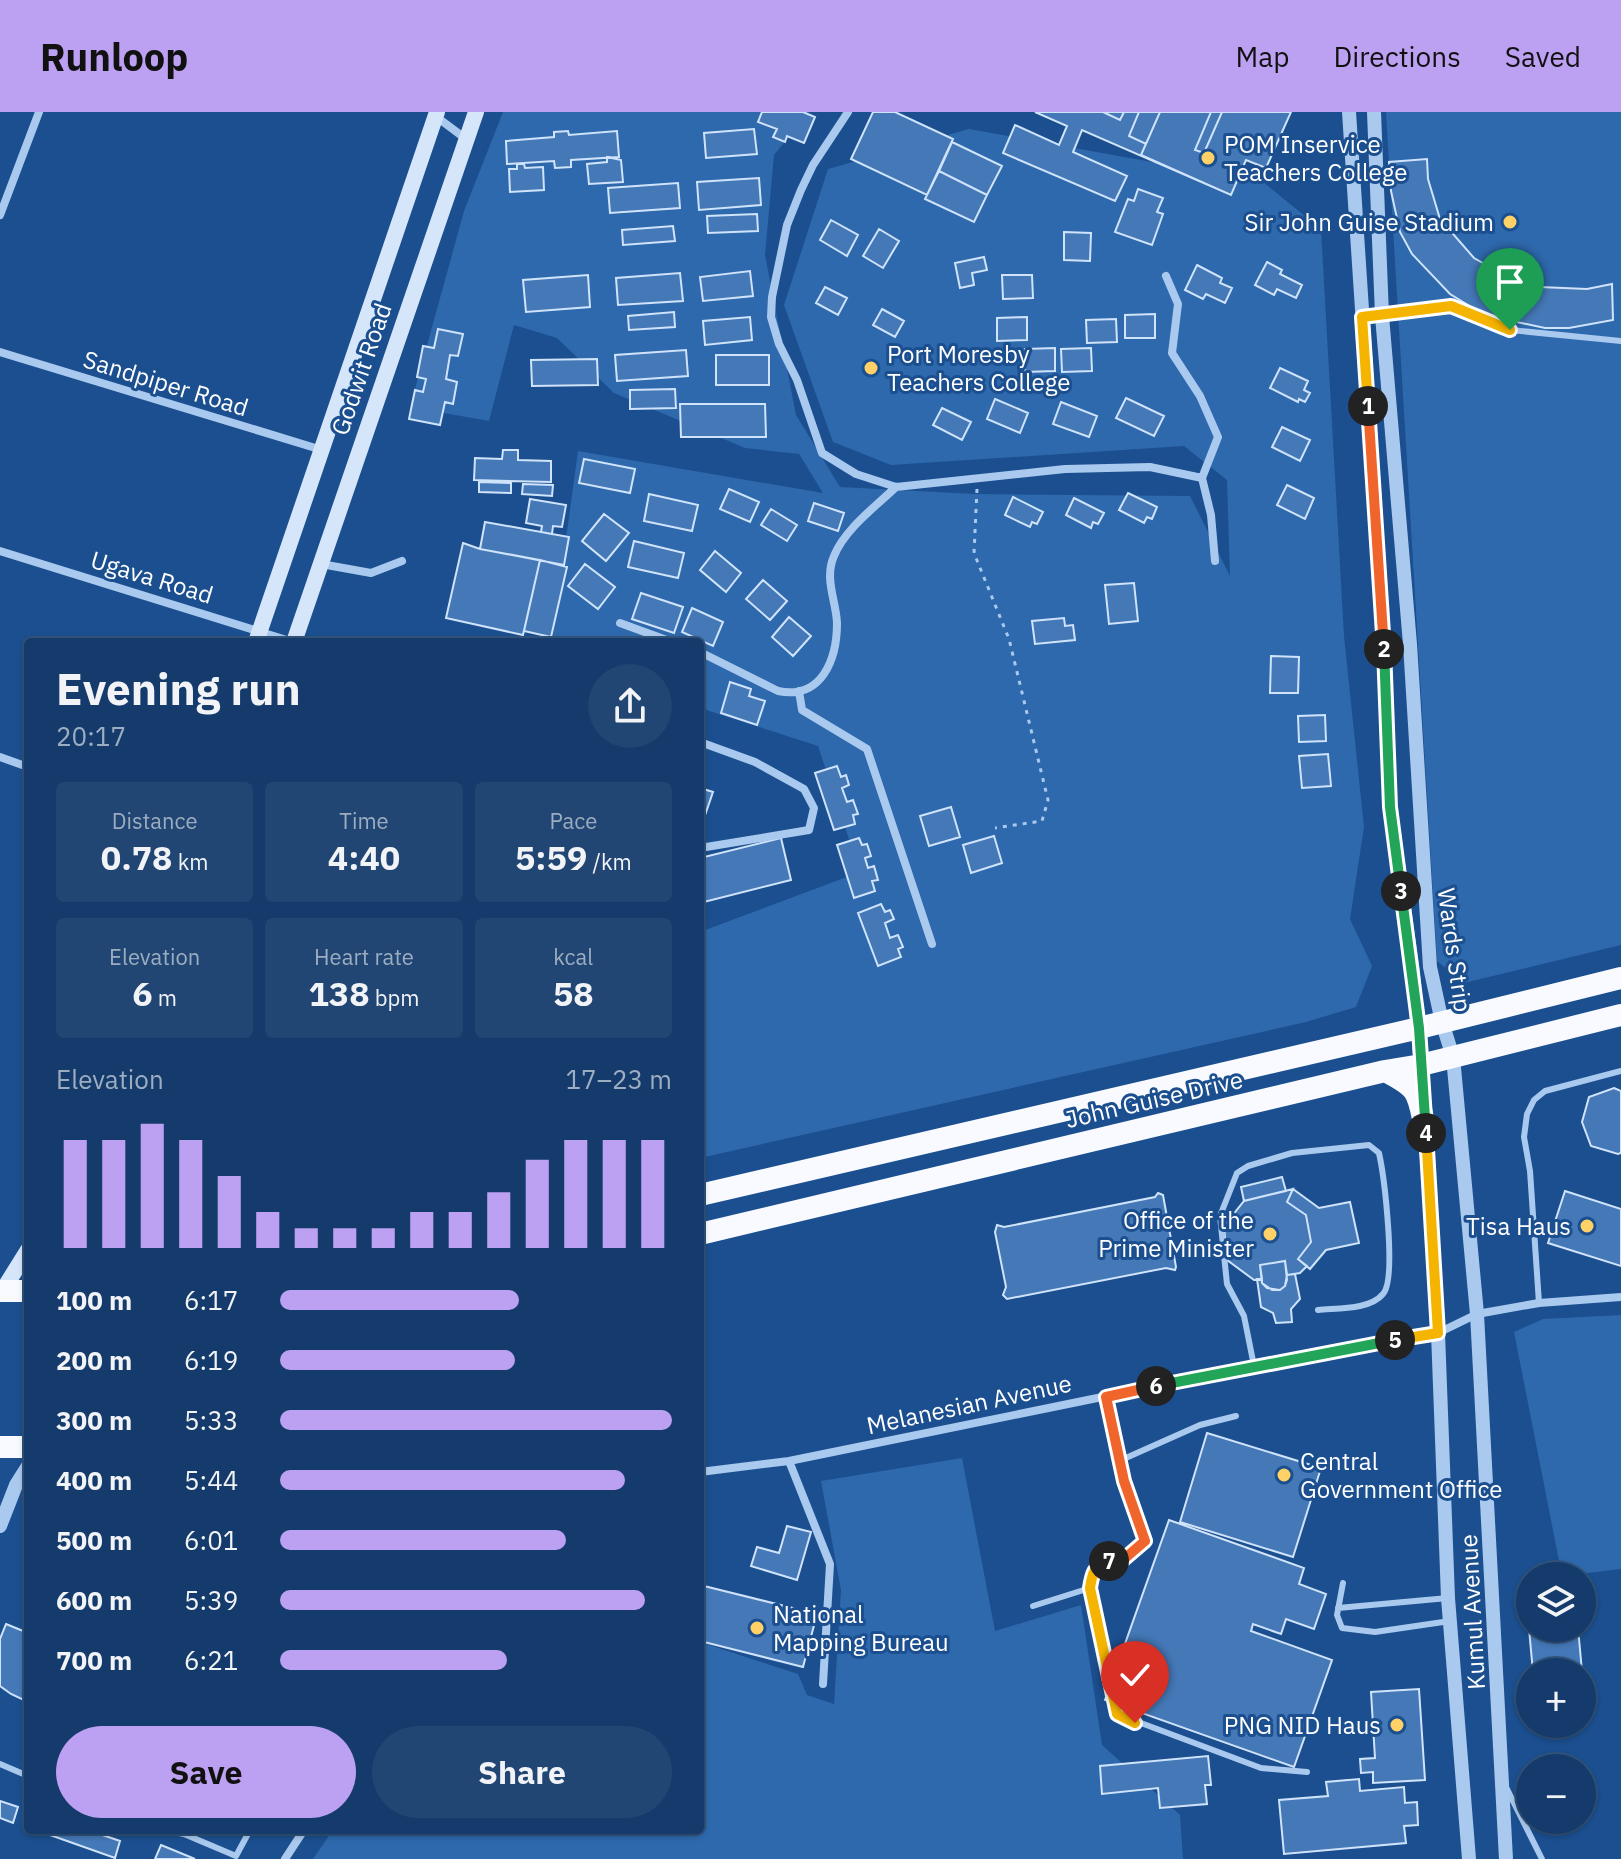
<!DOCTYPE html>
<meta charset="utf-8">
<style>
body{margin:0;font-family:"IBM Plex Sans",sans-serif;background:#214673;color:#f1f3f6;height:100vh;display:flex;flex-direction:column;font-size:30px;white-space:nowrap}
*{box-sizing:border-box;margin:0}
p{font-size:26px;color:#9dadc1}
.icon{flex:none;width:44px;height:44px;fill:none;stroke:currentColor;stroke-width:2;stroke-linecap:round;stroke-linejoin:round}
.map{position:relative;flex:1;overflow:hidden}
.side{position:absolute;left:24px;top:526px;width:680px;height:1196px;display:flex;flex-direction:column;background:#143b6b;border-radius:8px;box-shadow:0 2px 6px #0004,0 0 0 2px #33557e}
.side>*{flex:none}
.controls{position:absolute;left:1516px;top:1450px;display:grid;gap:16px}
.controls a{display:grid;place-items:center;width:80px;height:80px;border-radius:50%;background:#143b6b;box-shadow:0 2px 6px #0004,0 0 0 2px #33557e;font-size:40px}
.pin{position:absolute;display:grid;place-items:center;width:68px;height:68px;color:#fff;margin:-82px -34px;border-radius:50% 50% 50% 0;rotate:-45deg;box-shadow:0 0 8px #0007}
.pin .icon{rotate:45deg}
.km{position:absolute;width:40px;height:40px;margin:-20px;border-radius:50%;background:#222;color:#fff;font-size:22px;line-height:40px;text-align:center}
.round{display:grid;place-items:center;flex:none;width:84px;height:84px;border-radius:42px;background:#214673}
.summary{display:flex;align-items:center;justify-content:space-between;height:136px;padding:0 32px}
h1{font-size:44px;font-weight:800;line-height:60px}
.figures{display:grid;grid-template-columns:repeat(3,1fr);gap:12px;height:136px;padding:8px 32px}
.figures div{display:grid;align-content:center;border-radius:8px;background:#214673;text-align:center}
.figures b{font-size:34px;font-weight:800}
.figures small{font-size:22px;font-weight:400}
.figures p{font-size:22px}
.chart{height:224px;padding:16px 32px}
.chart p{display:flex;justify-content:space-between}
.chart svg{width:100%;height:144px;margin-top:8px;stroke:#bca0f2;stroke-width:6}
.cta{display:flex;gap:16px;margin-top:auto;padding:16px 32px}
.cta a{flex:1;height:92px;border-radius:48px;background:#bca0f2;color:#111;font-size:32px;font-weight:800;line-height:92px;text-align:center}
.cta a+a{background:#214673;color:#f1f3f6}
ul{padding:0 32px;list-style:none;font-size:26px}
li{display:grid;grid-template-columns:128px 96px 1fr;align-items:center;height:60px}
li i{height:20px;border-radius:10px;background:#bca0f2}
header{display:flex;align-items:center;gap:48px;box-sizing:border-box;height:112px;padding:0 40px;background:#bca0f2;color:#111}
header strong{font-size:38px}
nav{display:flex;gap:44px;margin-inline-start:auto;font-size:28px}
.map>svg:first-child{display:block}
.green{fill:#2e69ad}
.building{fill:#4478b7;stroke:#cfe3fa;stroke-width:2}
.lines{fill:none;stroke-linecap:round;stroke-linejoin:round}
.path{stroke:#a9c9ee;stroke-width:3;stroke-dasharray:4 6;stroke-linecap:butt}
.service{stroke:#a9c9ee;stroke-width:6}
.minor{stroke:#a9c9ee;stroke-width:8}
.tertiary{stroke:#a9c9ee;stroke-width:14}
.secondary{stroke:#d6e6fa;stroke-width:16}
.trunk{stroke:#f8faff;stroke-width:22}
.split-1-casing{stroke:#fff;stroke-width:16}
.split-2-casing{stroke:#fff;stroke-width:16}
.split-3-casing{stroke:#fff;stroke-width:16}
.split-4-casing{stroke:#fff;stroke-width:16}
.split-5-casing{stroke:#fff;stroke-width:16}
.split-6-casing{stroke:#fff;stroke-width:16}
.split-7-casing{stroke:#fff;stroke-width:16}
.split-8-casing{stroke:#fff;stroke-width:16}
.split-1{stroke:#f5b400;stroke-width:10}
.split-2{stroke:#f0652b;stroke-width:10}
.split-3{stroke:#22a559;stroke-width:10}
.split-4{stroke:#22a559;stroke-width:10}
.split-5{stroke:#f5b400;stroke-width:10}
.split-6{stroke:#22a559;stroke-width:10}
.split-7{stroke:#f0652b;stroke-width:10}
.split-8{stroke:#f5b400;stroke-width:10}
.poi-dot{fill:#ffd166;stroke:#1b4f8f;stroke-width:3}
.labels{text-anchor:middle;dominant-baseline:central;stroke-width:6;stroke-linejoin:round;paint-order:stroke}
.poi-label{font-size:24px;fill:#fff;stroke:#1b4f8f;text-anchor:start}
.street-label{font-size:24px;fill:#fff;stroke:#1b4f8f}
</style>
<header>
<strong>Runloop</strong>
<nav><a>Map</a><a>Directions</a><a>Saved</a></nav>
</header>
<div class="map">
<svg width="1621" height="1747" viewBox="0 0 1621 1747">
<rect width="100%" height="100%" fill="#1b4f8f"/>
<path class="green" d="M503 0H809L774 43 765 143 796 303 840 375 975 382 1190 384 1230 464 1227 368 1184 334 891 353 833 330 784 193 828 57 969 17 1263 70 1321 117 1344 524 1364 715 1350 807 1372 854 1356 895 1306 910 700 1046V820L860 760 818 634 700 596V530H552L578 339 823 381 799 342 745 336 614 281 557 226 514 213 489 309 410 295 464 99Z
M1386 0H1621V833L1464 871 1437 849Z
M1621 1203V1457L1562 1464 1514 1220 1543 1207Z
M962 1346 995 1519 1081 1493 1102 1633 1180 1703 1183 1747H313L333 1718H700V1530L798 1562 807 1583 834 1592 841 1478 821 1369Z"/>
<path class="building" d="M762 0H803L815 5 804 31 787 24 785 30 773 25 777 17 758 10Z
M873 0H895L953 27 927 83 851 47Z
M1035 0H1103L1120 8 1124 0H1139L1129 24 1146 32 1160 0H1291L1266 56 1246 48 1231 83 1082 18 1073 40 1127 64 1115 89 1003 41 1015 13 1059 33 1067 14Z
M1035 0H1291L1266 56 1246 48 1231 83 1082 18 1073 40 1127 64 1115 89 1003 41 1015 13 1059 33 1067 14Z
M1160 0H1211L1195 38 1204 41 1222 0H1291L1266 56 1246 48 1231 83 1141 43Z
M754 17 757 42 706 46 704 21Z
M568 19 569 23 617 19 619 45 571 48V55L555 56 554 49 507 52 506 29 554 25V20Z
M952 30 1002 54 987 83 939 59Z
M607 45 621 48 623 70 589 72 587 52 607 50Z
M1427 47 1428 67 1440 107 1474 146 1515 169 1540 175 1587 177 1612 172 1613 208 1569 216H1545L1498 206 1473 196 1450 182 1412 142 1400 120 1391 79 1389 50Z
M517 52H524L525 56 543 55 544 78 510 80 509 57H517Z
M939 59 987 83 974 110 925 87Z
M759 66 761 93 699 98 697 70Z
M678 71 680 96 610 101 608 76Z
M1138 77 1163 86 1157 100 1163 102 1152 133 1115 120 1128 87 1134 89Z
M757 102 758 119 708 121 707 104Z
M831 108 858 123 847 144 820 128Z
M673 114 675 129 623 133 622 118Z
M879 117 899 129 883 156 863 144Z
M1064 120 1091 121 1090 149 1064 148Z
M984 145 987 158 972 161 974 173 960 176 955 151Z
M1267 150 1282 158 1280 162 1302 173 1296 186 1277 177 1274 183 1255 173Z
M1197 153 1222 166 1220 171 1232 176 1225 191 1206 182 1203 187 1185 178Z
M750 159 753 184 703 189 700 165Z
M680 161 683 189 618 193 616 166Z
M588 163 590 195 526 200 523 168Z
M1002 163H1032L1033 186 1003 187Z
M825 175 847 186 838 203 816 191Z
M882 197 904 209 895 225 873 213Z
M674 200 675 215 629 218 628 204Z
M1155 202V226H1125V203Z
M750 205 752 228 705 233 703 209Z
M1027 205V228L997 229V206Z
M1116 207 1117 230 1087 231 1086 208Z
M438 217 463 222 458 244 450 243 446 267 457 270 453 292 445 290 440 313 409 307 415 278 423 280 426 267 417 265 423 234 434 236Z
M1055 236V259L1025 260V237Z
M1091 236 1092 259 1062 260 1061 237Z
M686 238 688 264 617 269 615 243Z
M716 243H769V273H716Z
M597 247 598 273 532 274 531 248Z
M1280 256 1308 269 1304 278 1310 281 1305 290 1299 287 1298 290 1270 276Z
M675 277 676 296 630 297V278Z
M1126 286 1164 304 1154 324 1116 306Z
M995 287 1028 301 1020 321 987 307Z
M1061 290 1097 304 1089 325 1053 312Z
M680 292H765L766 325H681Z
M942 296 971 310 962 328 933 313Z
M1282 315 1310 328 1300 349 1272 335Z
M503 338H518V348L551 349V370L474 368 475 346 502 347Z
M584 347 635 357 630 381 579 371Z
M479 370 511 371V381L479 380Z
M523 372 553 373 552 384 522 382Z
M1287 373 1314 386 1305 407 1277 393Z
M729 377 759 390 750 410 720 397Z
M1128 381 1157 395 1152 407 1147 405 1144 411 1119 398Z
M649 382 698 393 692 419 644 409Z
M1013 385 1043 400 1037 412 1032 410 1030 415 1005 403Z
M1074 386 1104 401 1098 412 1093 410 1091 416 1066 403Z
M530 387 566 393 562 415 553 414 552 422 541 420 542 414 526 411Z
M814 391 844 401 838 419 808 409Z
M771 397 797 413 787 429 761 413Z
M604 402 629 421 606 449 582 429Z
M485 410 569 425 564 453 480 437Z
M634 429 684 441 678 466 628 455Z
M463 431 480 437 540 448 523 523 446 506Z
M715 439 741 461 726 480 700 458Z
M540 448 567 455 551 525 524 519Z
M585 452 615 475 598 497 568 474Z
M763 468 787 489 770 508 746 487Z
M1134 471 1138 509 1109 512 1105 473Z
M641 481 683 495 674 521 632 507Z
M692 496 723 510 713 534 682 520Z
M789 505 811 524 793 544 772 525Z
M1064 506 1065 514 1073 513 1075 528 1035 532 1032 509Z
M1271 544 1299 545 1298 581H1270Z
M730 570 751 577 749 584 765 589 757 613 721 601Z
M1325 603 1326 629 1299 630 1298 604Z
M1328 642 1331 674 1302 676 1299 644Z
M837 654 841 665 846 663 849 673 842 676 847 690 853 688 858 702 853 703 855 712 834 718 815 661Z
M700 676 713 680 700 718Z
M951 695 960 725 929 734 920 704Z
M994 724 1002 751 971 761 963 733Z
M781 726 791 768 700 791V746Z
M859 726 862 733 867 732 871 744 865 746 868 756 874 754 878 768 872 769 875 779 854 786 837 733Z
M881 792 885 800 890 798 894 807 885 811 890 826 898 823 903 835 898 837 901 845 878 854 858 801Z
M1614 976 1621 979V1041L1618 1042 1591 1034 1582 1010 1589 985Z
M1282 1065 1286 1079 1244 1089 1241 1075Z
M1293 1077 1287 1090 1306 1103 1311 1130 1298 1147 1307 1154 1300 1161 1287 1163 1285 1149 1260 1153 1262 1167 1254 1168 1227 1148 1224 1114 1244 1089Z
M1293 1077 1319 1096 1350 1090 1359 1131 1326 1138 1310 1157 1298 1147 1311 1130 1306 1103 1287 1090Z
M1565 1079 1621 1097V1154L1548 1131Z
M1158 1081 1163 1083 1176 1155 1175 1158 1166 1156 1007 1187 1003 1183 1006 1175 995 1120 997 1113 1004 1115 1155 1085Z
M1285 1149 1287 1168 1285 1174 1280 1178 1267 1176 1262 1171 1260 1153Z
M1295 1162 1300 1187 1291 1197 1292 1210 1276 1211 1273 1201 1261 1195 1257 1167H1262V1171L1272 1178H1280L1285 1174 1287 1163Z
M1207 1321 1321 1356 1293 1445 1180 1410Z
M1169 1408 1304 1456 1299 1472 1326 1482 1314 1517 1286 1507 1281 1522 1253 1512 1251 1519 1332 1548 1294 1655 1105 1588Z
M787 1414 811 1420 797 1468 751 1454 757 1435 779 1441Z
M700 1473 817 1502 803 1555 700 1529Z
M1528 1506H1530V1516H1578L1584 1581H1582V1560H1533Z
M6 1512 28 1521V1590L11 1582 0 1574V1527Z
M1419 1577 1425 1668 1373 1671V1660L1361 1661 1360 1647 1375 1646 1371 1580Z
M1208 1644 1211 1673H1205L1207 1692 1160 1696 1158 1676 1102 1682 1100 1654Z
M1359 1667 1360 1679 1404 1675 1405 1691 1417 1690 1418 1713 1404 1714 1406 1731 1284 1742 1279 1688 1328 1684 1326 1670Z
M0 1689 18 1695 13 1711 0 1706Z
M36 1718H88L120 1729 115 1746Z
M161 1733 195 1747H155Z"/>
<g class="lines">
<path class="path" d="M977 377 974 441 1009 527 1048 688 1042 709 995 716"/>
<path class="service" d="M1363 205 1451 194 1510 218 1621 229
M1539 1191 1530 1059 1524 1025 1527 1002 1534 988 1545 979 1621 959
M1254 1254 1244 1204 1227 1172 1220 1104 1237 1061 1248 1054 1292 1041 1369 1033 1379 1041C1384 1064 1397 1167 1383 1182 1370 1198 1337 1196 1318 1198
M1106 1285 1119 1349
M1343 1471 1337 1503 1342 1516 1375 1520 1450 1509
M1090 1476 1117 1602 1261 1656 1307 1660
M1033 1494 1090 1476C1097 1441 1100 1458 1124 1446 1131 1443 1138 1435 1145 1429L1119 1349 1200 1313 1236 1304
M1338 1496 1448 1486
M0 1652 28 1664
M1507 1677 1542 1747
M165 1718 184 1722 236 1744 250 1718"/>
<path class="minor" d="M848 0 813 53 801 78 787 113 772 185 771 205 779 232 797 268 822 341 856 362 896 375 1065 357 1150 355 1202 366 1211 403 1215 449
M434 3 466 27
M0 103 39 0
M1166 164 1178 192 1172 241 1200 284 1218 325 1202 366
M0 240 322 338
M0 439 293 530
M321 452 371 461 402 449
M620 511 672 530
M700 540 778 579C822 588 837 547 837 511 836 488 824 467 834 444 845 417 875 395 896 375
M799 579 802 598 867 637 932 832
M700 630 755 650 804 677 814 696 809 718 700 736
M0 645 28 655
M789 1349 830 1452 823 1572
M700 1360 789 1349 1254 1254 1438 1221 1477 1202 1539 1191 1621 1185
M285 1747 304 1718"/>
<path class="tertiary" d="M1349 0 1384 532 1390 695 1413 860 1424 992
M1374 0 1382 204 1410 532 1430 855 1442 910 1453 945 1477 1202 1506 1747
M1425 1013 1438 1221 1448 1486 1469 1747
M0 1414 16 1373 28 1354"/>
<path class="secondary" d="M256 530 437 0
M294 530 476 0
M3 1178 28 1138"/>
<path class="trunk" d="M1385 959C1422 978 1417 981 1426 1021
M700 1083 1419 916 1621 866
M700 1122 1385 959 1421 953 1621 903
M0 1179H28
M0 1335H28"/>
</g>
<g class="lines">
<g class="split-1-casing">
<path id="split-1" d="M1368 294 1362 205 1451 194 1510 218"/>
</g>
<g class="split-2-casing">
<path id="split-2" d="M1368 294 1384 537"/>
</g>
<g class="split-3-casing">
<path id="split-3" d="M1384 537 1390 695 1401 779"/>
</g>
<g class="split-4-casing">
<path id="split-4" d="M1401 779 1419 916 1426 1021"/>
</g>
<g class="split-5-casing">
<path id="split-5" d="M1395 1228 1438 1221 1426 1021"/>
</g>
<g class="split-6-casing">
<path id="split-6" d="M1156 1274 1395 1228"/>
</g>
<g class="split-7-casing">
<path id="split-7" d="M1109 1449 1124 1447 1145 1429 1124 1369 1106 1285 1156 1274"/>
</g>
<g class="split-8-casing">
<path id="split-8" d="M1109 1449C1094 1452 1092 1463 1090 1476L1117 1602 1135 1611"/>
</g>
<use href="#split-1" class="split-1"/>
<use href="#split-2" class="split-2"/>
<use href="#split-3" class="split-3"/>
<use href="#split-4" class="split-4"/>
<use href="#split-5" class="split-5"/>
<use href="#split-6" class="split-6"/>
<use href="#split-7" class="split-7"/>
<use href="#split-8" class="split-8"/>
</g>
<g class="poi-dot">
<circle cx="1208" cy="46" r="8"/>
<circle cx="1510" cy="110" r="8"/>
<circle cx="871" cy="256" r="8"/>
<circle cx="1587" cy="1114" r="8"/>
<circle cx="1270" cy="1122" r="8"/>
<circle cx="1284" cy="1363" r="8"/>
<circle cx="757" cy="1516" r="8"/>
<circle cx="1397" cy="1613" r="8"/>
</g>
<g class="labels">
<g class="poi-label">
<text x="1224" y="32">POM Inservice<tspan x="1224" dy="28">Teachers College</tspan></text>
<text x="1494" y="110" text-anchor="end">Sir John Guise Stadium</text>
<text x="887" y="242">Port Moresby<tspan x="887" dy="28">Teachers College</tspan></text>
<text x="1254" y="1108" text-anchor="end">Office of the<tspan x="1254" dy="28">Prime Minister</tspan></text>
<text x="1571" y="1114" text-anchor="end">Tisa Haus</text>
<text x="1300" y="1349">Central<tspan x="1300" dy="28">Government Office</tspan></text>
<text x="773" y="1502">National<tspan x="773" dy="28">Mapping Bureau</tspan></text>
<text x="1381" y="1613" text-anchor="end">PNG NID Haus</text>
</g>
<g class="street-label">
<text transform="translate(361 257) rotate(-71)">Godwit Road</text>
<text transform="translate(166 271) rotate(17)">Sandpiper Road</text>
<text transform="translate(152 465) rotate(17)">Ugava Road</text>
<text transform="translate(1455 838) rotate(82)">Wards Strip</text>
<text transform="translate(1154 987) rotate(-13)">John Guise Drive</text>
<text transform="translate(969 1292) rotate(-12)">Melanesian Avenue</text>
<text transform="translate(1472 1500) rotate(-93)">Kumul Avenue</text>
</g>
</g>
</svg>
<div class="controls">
<a><svg class="icon" aria-label="layers" viewBox="0 0 24 24"><path d="M12 4l9 5-9 5-9-5zM3 14l9 5 9-5"/></svg></a>
<a>+</a>
<a>−</a>
</div>
<div class="pin" style="left:1510px;top:218px;background:#1e9e55"><svg class="icon" aria-label="arrive" viewBox="0 0 24 24"><path d="M6 21V4h12l-3 4 3 4H6"/></svg></div>
<div class="pin" style="left:1135px;top:1611px;background:#d93025"><svg class="icon" aria-label="check" viewBox="0 0 24 24"><path d="M5 12l5 5 9-10"/></svg></div>
<b class="km" style="left:1368px;top:294px">1</b>
<b class="km" style="left:1384px;top:537px">2</b>
<b class="km" style="left:1401px;top:779px">3</b>
<b class="km" style="left:1426px;top:1021px">4</b>
<b class="km" style="left:1395px;top:1228px">5</b>
<b class="km" style="left:1156px;top:1274px">6</b>
<b class="km" style="left:1109px;top:1449px">7</b>
<section class="side">
<div class="summary"><div><h1>Evening run</h1><p>20:17</p></div><a class="round"><svg class="icon" aria-label="share" viewBox="0 0 24 24"><path d="M12 15V3M7 8l5-5 5 5M5 13v7h14v-7"/></svg></a></div>
<div class="figures">
<div><p>Distance</p><b>0.78<small> km</small></b></div>
<div><p>Time</p><b>4:40</b></div>
<div><p>Pace</p><b>5:59<small> /km</small></b></div>
</div>
<div class="figures">
<div><p>Elevation</p><b>6<small> m</small></b></div>
<div><p>Heart rate</p><b>138<small> bpm</small></b></div>
<div><p>kcal</p><b>58</b></div>
</div>
<div class="chart"><p><span>Elevation</span>17–23 m</p>
<svg viewBox="0 0 160 44" preserveAspectRatio="none"><path d="M5 44V11M15 44V11M25 44V6M35 44V11M45 44V22M55 44V33M65 44V38M75 44V38M85 44V38M95 44V33M105 44V33M115 44V27M125 44V17M135 44V11M145 44V11M155 44V11"/></svg>
</div>
<ul>
<li><b>100 m</b>6:17<i style="width:61%"></i></li>
<li><b>200 m</b>6:19<i style="width:60%"></i></li>
<li><b>300 m</b>5:33<i style="width:100%"></i></li>
<li><b>400 m</b>5:44<i style="width:88%"></i></li>
<li><b>500 m</b>6:01<i style="width:73%"></i></li>
<li><b>600 m</b>5:39<i style="width:93%"></i></li>
<li><b>700 m</b>6:21<i style="width:58%"></i></li>
</ul>
<div class="cta"><a>Save</a><a>Share</a></div>
</section>
</div>
